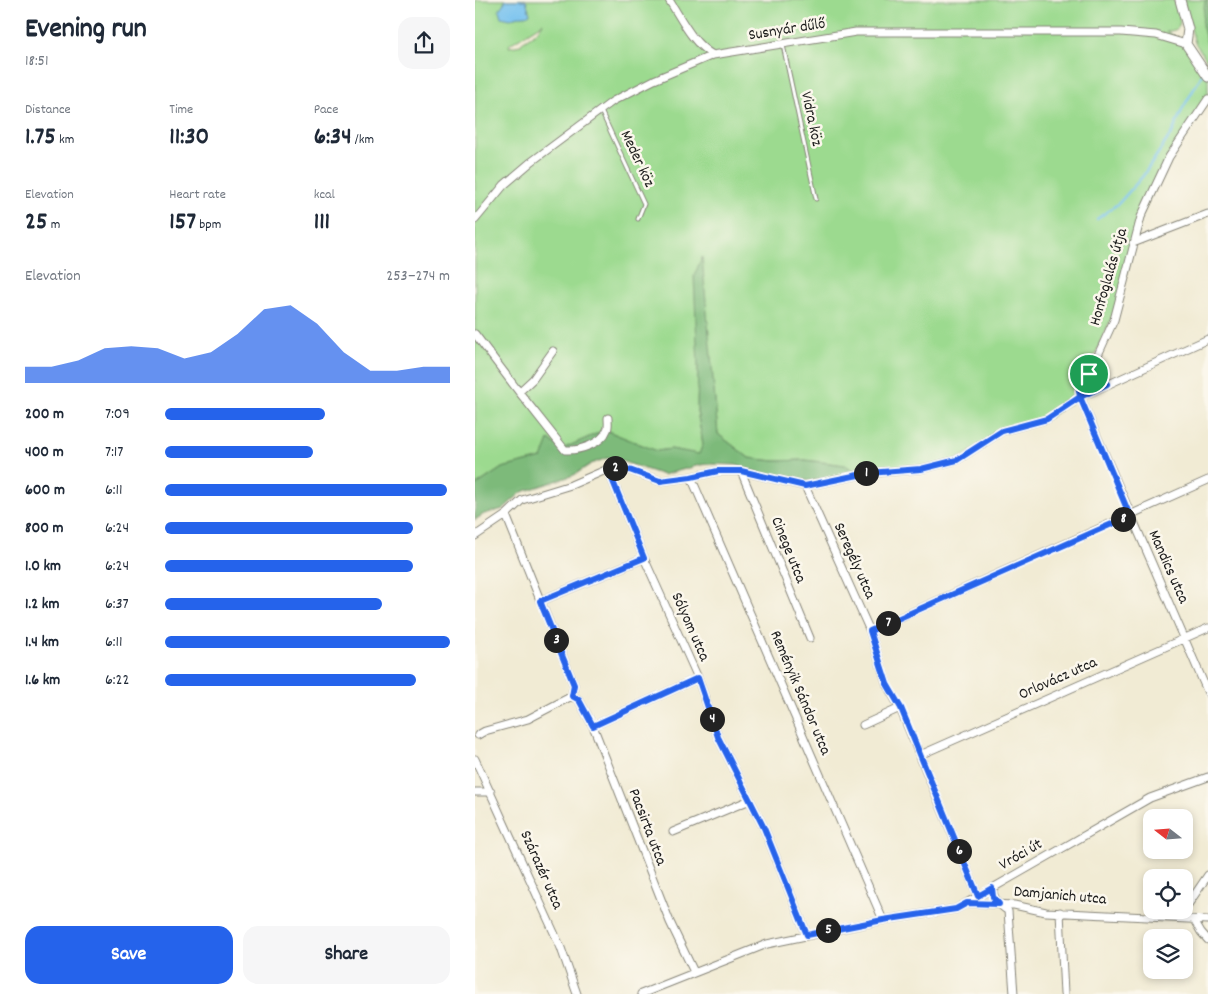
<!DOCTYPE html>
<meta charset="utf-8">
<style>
body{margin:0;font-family:Dekko,sans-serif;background:#f6f6f7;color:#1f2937;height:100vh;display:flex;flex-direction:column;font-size:19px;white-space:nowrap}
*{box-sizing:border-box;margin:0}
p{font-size:16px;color:#747a83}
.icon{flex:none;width:28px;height:28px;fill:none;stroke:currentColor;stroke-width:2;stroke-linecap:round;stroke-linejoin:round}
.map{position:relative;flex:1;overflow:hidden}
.panel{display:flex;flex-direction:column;background:#fff;width:475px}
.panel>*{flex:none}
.needle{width:32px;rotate:287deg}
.tools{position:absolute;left:668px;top:809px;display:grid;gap:10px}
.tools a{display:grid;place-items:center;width:50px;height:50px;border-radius:10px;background:#fff;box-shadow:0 2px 8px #0003;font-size:25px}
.pin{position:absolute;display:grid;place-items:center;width:42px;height:42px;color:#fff;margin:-21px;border:2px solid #fff;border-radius:50%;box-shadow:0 1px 5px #0007}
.km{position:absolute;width:25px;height:25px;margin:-12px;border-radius:50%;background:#222;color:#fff;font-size:14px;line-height:25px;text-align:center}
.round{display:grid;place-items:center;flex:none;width:52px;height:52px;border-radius:15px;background:#f6f6f7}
.head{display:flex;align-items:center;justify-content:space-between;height:85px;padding:0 25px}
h1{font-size:28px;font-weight:800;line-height:38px}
.metrics{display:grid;grid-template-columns:repeat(3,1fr);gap:8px;height:85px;padding:5px 25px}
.metrics div{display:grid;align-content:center}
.metrics b{font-size:25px;font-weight:800}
.metrics small{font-size:14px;font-weight:400}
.metrics p{font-size:14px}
.chart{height:140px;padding:10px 25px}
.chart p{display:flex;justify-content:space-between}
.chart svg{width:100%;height:90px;margin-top:5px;fill:#2563eb;opacity:.7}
.action{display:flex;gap:10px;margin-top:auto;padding:10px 25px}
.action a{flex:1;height:58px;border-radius:15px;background:#2563eb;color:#fff;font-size:20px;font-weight:800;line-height:58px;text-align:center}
.action a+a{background:#f6f6f7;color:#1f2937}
ul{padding:0 25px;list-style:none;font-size:16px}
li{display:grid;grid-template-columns:80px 60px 1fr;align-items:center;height:38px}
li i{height:12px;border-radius:6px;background:#2563eb}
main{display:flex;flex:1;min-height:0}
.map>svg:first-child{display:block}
.green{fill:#9cda8f;stroke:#5c7b56;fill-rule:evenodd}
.forest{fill:#7dba7a;stroke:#4c6b4b}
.water{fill:#75c1ef;stroke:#486e86}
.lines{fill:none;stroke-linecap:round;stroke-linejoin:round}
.stream{stroke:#75c1ef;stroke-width:2.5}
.service-casing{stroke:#868478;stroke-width:5}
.minor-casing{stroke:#868478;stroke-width:9}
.tertiary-casing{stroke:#868478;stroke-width:11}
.service{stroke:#fff;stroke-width:3}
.minor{stroke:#fff;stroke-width:7}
.tertiary{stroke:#fff;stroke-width:9}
.route-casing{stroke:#fff;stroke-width:10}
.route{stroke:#2563eb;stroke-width:6}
.labels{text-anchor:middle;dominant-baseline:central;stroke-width:5;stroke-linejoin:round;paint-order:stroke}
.street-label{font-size:16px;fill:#1c1c1c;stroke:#fbf7ec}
</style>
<main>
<section class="panel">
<div class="head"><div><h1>Evening run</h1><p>18:51</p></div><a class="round"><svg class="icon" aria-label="share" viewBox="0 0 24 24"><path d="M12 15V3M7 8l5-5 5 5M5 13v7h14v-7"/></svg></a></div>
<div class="metrics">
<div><p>Distance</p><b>1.75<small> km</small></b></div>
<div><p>Time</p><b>11:30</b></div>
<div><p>Pace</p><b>6:34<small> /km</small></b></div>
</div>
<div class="metrics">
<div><p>Elevation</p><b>25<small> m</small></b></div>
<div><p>Heart rate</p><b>157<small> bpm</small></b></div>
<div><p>kcal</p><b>111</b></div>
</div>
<div class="chart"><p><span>Elevation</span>253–274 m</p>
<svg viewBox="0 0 160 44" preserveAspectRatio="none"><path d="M0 44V36L10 36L20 33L30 27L40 26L50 27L60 32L70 29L80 20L90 8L100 6L110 15L120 29L130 38L140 38L150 36L160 36V44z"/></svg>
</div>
<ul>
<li><b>200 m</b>7:09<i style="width:56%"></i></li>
<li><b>400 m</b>7:17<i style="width:52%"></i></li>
<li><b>600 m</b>6:11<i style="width:99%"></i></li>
<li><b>800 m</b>6:24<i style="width:87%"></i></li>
<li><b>1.0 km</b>6:24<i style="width:87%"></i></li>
<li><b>1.2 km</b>6:37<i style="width:76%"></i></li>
<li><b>1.4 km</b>6:11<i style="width:100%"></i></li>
<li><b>1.6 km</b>6:22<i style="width:88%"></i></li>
</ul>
<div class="action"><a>Save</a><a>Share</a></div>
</section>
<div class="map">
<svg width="733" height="994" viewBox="0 0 733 994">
<rect width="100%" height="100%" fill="#fbf7ec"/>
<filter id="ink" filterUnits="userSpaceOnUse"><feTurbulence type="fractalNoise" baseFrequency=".02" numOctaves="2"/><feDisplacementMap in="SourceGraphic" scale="10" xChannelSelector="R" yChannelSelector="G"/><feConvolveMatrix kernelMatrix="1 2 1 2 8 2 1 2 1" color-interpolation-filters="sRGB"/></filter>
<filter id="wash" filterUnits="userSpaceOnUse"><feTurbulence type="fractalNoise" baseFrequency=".0096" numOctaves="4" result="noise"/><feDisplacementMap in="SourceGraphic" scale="20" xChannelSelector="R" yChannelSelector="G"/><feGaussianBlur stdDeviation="1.12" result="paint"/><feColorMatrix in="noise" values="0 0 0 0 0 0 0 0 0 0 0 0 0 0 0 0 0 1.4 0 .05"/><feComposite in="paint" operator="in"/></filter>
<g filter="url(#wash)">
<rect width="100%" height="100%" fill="#f1ebd4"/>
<path class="green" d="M0 0H699C703 14 713 32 691 31L718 48 733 68V99L694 157 666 217 645 299 604 390 605 397 572 419 527 431 482 460 446 469 381 475V472L370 465 330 460 299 461 274 458 243 434 226 258 222 411 228 444 224 455 196 449 182 451 130 430 67 458 27 468 0 486ZM68 23 61 33 47 42 46 45 34 47 35 44Z
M708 0H733V62L720 43Z"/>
<path class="forest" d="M730 0H733V47L727 25Z
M227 257 243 434 274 458 299 461 330 460 370 465 381 472 335 481 303 479 261 465 235 464 225 465 188 475 143 460 132 458 116 464 99 475 47 492 28 509 9 514 0 520V486L27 468 67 458 74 440 87 449 130 430 182 451 196 449 224 454 228 444 222 411 223 366 219 276Z"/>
<path class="water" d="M31 0H51L55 14C49 18 42 14 36 19L26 17 24 10Z"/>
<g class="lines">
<path class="stream" d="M622 219 644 203 668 176 698 131 708 108 728 73"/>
</g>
</g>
<g filter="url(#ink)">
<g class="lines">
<g class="service-casing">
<path id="service" d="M308 45 341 199
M126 111 169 204 163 219"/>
</g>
<g class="minor-casing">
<path id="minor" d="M194 0C207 20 217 43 238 55
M733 99 694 157 666 217 639 320 617 368 604 390 605 397 733 693
M0 220 29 185 56 162 138 101 179 80 238 55 381 32H646L681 35 711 44
M658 243 733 214
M0 334 44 392 90 450C104 451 127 444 132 430 134 427 133 422 133 418
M614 374 625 382 632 385
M44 392 58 379 78 351
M133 469 169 558 223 678 243 737 289 828 332 935
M266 471 335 638
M216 477 408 920
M330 486 395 631 412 685 425 708 503 896
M31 515 99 685 97 696
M0 536 31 515 47 500 96 485 133 469 146 467 185 481 216 477 243 471H266L330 486 393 473 446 469 482 460 527 431 572 419 601 399 733 339
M65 601 169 558
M395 631 733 480
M97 696 104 700 118 726 195 922 219 972
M388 725 425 708
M118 726 223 678
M3 735 10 731 53 719 97 696
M445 755 733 628
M0 759 86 948 102 994
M0 792H16
M198 832 275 800
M517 888C519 900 523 904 533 911L539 994
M493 903 539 905 571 912 733 920
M585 912 589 994
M704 918 733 875
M719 920 726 932 733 940
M166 994 292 944 408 920 481 909 675 798 733 777"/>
</g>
<g class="tertiary-casing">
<path id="tertiary" d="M705 0 713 29 711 44 733 77"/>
</g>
<use href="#service" class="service"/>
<use href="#minor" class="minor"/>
<use href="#tertiary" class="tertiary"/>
</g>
</g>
<g class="lines" filter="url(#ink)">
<g class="route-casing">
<path id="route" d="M614 374 604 390 605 397 572 419 527 431 482 460 446 469 393 473 330 486 266 471H243L216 477 185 481 146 467 133 469 169 558 65 601 99 685 97 696 104 700 118 726 223 678 243 737 289 828 332 935 408 920 481 909 492 903 524 904 518 897 517 888 503 896 426 708 412 684 395 631 655 516 605 397 632 384 625 382 614 374"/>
</g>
<use href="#route" class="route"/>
</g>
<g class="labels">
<g class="street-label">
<text transform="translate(312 30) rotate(-9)">Susnyár dűlő</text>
<text transform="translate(336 119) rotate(78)">Vidra köz</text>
<text transform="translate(162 159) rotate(65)">Meder köz</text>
<text transform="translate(634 277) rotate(-74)">Honfoglalás útja</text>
<text transform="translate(313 550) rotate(68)">Cinege utca</text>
<text transform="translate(379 561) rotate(66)">Seregély utca</text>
<text transform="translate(693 567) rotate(66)">Mandics utca</text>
<text transform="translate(215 627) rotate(66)">Sólyom utca</text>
<text transform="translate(583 679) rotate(-24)">Orlovácz utca</text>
<text transform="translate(325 693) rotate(67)">Reményik Sándor utca</text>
<text transform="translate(172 827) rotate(69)">Pacsirta utca</text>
<text transform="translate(546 855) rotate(-30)">Vróci út</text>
<text transform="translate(66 870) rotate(66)">Szárazér utca</text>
<text transform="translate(585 896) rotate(5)">Damjanich utca</text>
</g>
</g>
</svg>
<div class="tools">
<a><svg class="needle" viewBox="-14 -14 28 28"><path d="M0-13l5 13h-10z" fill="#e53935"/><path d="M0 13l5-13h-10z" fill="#747a83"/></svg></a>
<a><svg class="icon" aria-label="locate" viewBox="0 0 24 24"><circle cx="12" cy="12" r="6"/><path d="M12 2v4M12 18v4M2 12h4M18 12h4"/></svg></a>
<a><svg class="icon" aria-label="layers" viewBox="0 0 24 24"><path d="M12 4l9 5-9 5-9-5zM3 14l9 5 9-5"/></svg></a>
</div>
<div class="pin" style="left:614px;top:374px;background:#1e9e55"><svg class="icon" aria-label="arrive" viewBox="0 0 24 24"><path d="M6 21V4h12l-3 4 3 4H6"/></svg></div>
<b class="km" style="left:391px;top:473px">1</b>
<b class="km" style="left:140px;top:468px">2</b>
<b class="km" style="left:81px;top:640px">3</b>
<b class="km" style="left:237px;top:719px">4</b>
<b class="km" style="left:353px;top:930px">5</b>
<b class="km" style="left:484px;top:851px">6</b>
<b class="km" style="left:413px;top:623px">7</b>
<b class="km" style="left:648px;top:519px">8</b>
</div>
</main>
